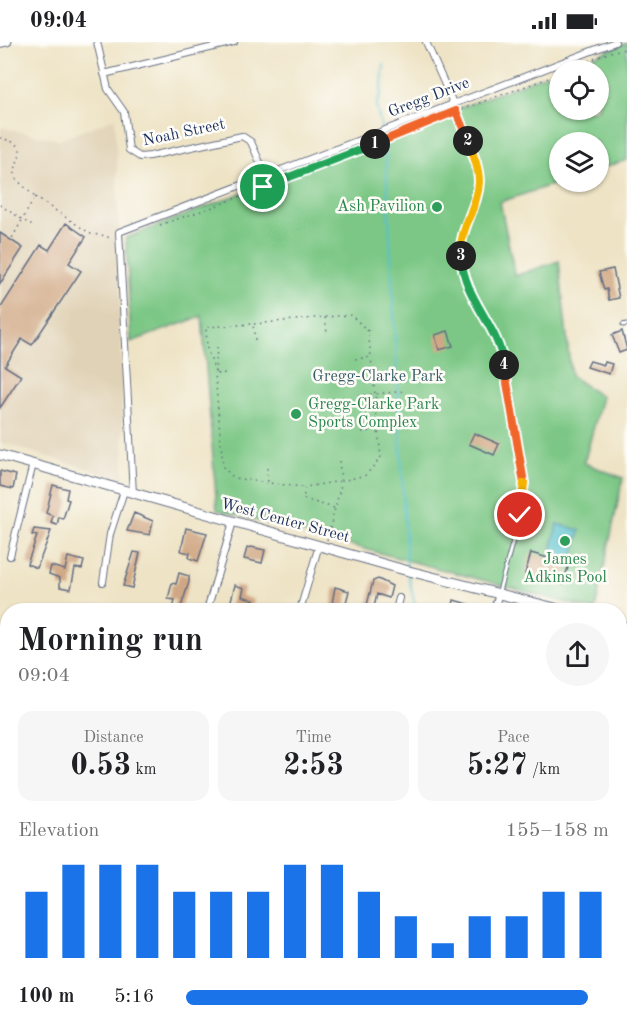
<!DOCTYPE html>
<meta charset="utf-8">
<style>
body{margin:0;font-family:"Old Standard TT",serif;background:#f6f6f6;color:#202124;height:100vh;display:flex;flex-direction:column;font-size:22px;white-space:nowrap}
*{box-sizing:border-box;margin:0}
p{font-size:20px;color:#757577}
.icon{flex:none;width:33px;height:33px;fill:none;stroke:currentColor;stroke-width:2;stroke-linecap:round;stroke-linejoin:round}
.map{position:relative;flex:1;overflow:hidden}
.panel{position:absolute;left:0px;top:561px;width:627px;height:430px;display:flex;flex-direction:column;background:#fff;border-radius:24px 24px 0 0;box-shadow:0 2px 4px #0004}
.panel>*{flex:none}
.controls{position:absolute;left:549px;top:18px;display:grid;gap:12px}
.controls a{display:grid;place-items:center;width:60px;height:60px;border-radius:50%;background:#fff;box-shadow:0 2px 4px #0004;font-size:30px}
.pin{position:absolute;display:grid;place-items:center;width:51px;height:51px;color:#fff;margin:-26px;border:3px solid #fff;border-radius:50%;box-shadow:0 2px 6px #0007}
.km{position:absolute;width:30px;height:30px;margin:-15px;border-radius:50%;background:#222;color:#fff;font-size:16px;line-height:30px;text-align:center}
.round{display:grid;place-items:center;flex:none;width:63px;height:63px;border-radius:32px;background:#f6f6f6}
.summary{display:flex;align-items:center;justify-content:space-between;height:102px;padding:0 18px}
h1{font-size:33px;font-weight:800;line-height:45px}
.figures{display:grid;grid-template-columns:repeat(3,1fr);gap:9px;height:102px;padding:6px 18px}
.figures div{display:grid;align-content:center;border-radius:15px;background:#f6f6f6;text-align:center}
.figures b{font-size:30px;font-weight:800}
.figures small{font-size:16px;font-weight:400}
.figures p{font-size:16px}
.chart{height:168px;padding:12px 18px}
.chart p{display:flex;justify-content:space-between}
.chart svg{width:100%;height:108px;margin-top:6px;stroke:#1a73e8;stroke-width:6}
ul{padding:0 18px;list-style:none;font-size:20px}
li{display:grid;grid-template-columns:96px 72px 1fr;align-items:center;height:45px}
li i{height:15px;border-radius:8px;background:#1a73e8}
.status{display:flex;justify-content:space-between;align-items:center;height:42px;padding:0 30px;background:#fff;direction:ltr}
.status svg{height:16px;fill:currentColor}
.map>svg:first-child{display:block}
.built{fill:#e0d2b6}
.green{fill:#7bc785;stroke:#4b7b72;stroke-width:1.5;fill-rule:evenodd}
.water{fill:#54c0ce;stroke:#387896;stroke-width:1.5}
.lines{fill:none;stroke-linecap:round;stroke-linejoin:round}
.stream{stroke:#54c0ce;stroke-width:2}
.building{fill:#d0a784}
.lane-casing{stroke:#656e82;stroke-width:5}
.street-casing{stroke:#656e82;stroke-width:8}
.secondary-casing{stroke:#656e82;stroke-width:11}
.path{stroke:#656e82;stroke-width:1.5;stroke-dasharray:1.5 4.5;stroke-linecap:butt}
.lane{stroke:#fff;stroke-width:3}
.street{stroke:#fff;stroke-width:6}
.secondary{stroke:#fff;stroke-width:9}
.split-1-casing{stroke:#fff;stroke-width:12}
.split-2-casing{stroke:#fff;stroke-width:12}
.split-3-casing{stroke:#fff;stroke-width:12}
.split-4-casing{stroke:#fff;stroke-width:12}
.split-5-casing{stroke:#fff;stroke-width:12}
.split-6-casing{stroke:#fff;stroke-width:12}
.split-1{stroke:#22a559;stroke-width:8}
.split-2{stroke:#f0652b;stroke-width:8}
.split-3{stroke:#f5b400;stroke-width:8}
.split-4{stroke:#22a559;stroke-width:8}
.split-5{stroke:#f0652b;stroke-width:8}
.split-6{stroke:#f5b400;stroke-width:8}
.leisure-dot{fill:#2e9e5b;stroke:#fdfcf7;stroke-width:2}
.labels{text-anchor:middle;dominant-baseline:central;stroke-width:5;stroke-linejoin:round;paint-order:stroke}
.street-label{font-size:16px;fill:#1b2f5e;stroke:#fdfcf7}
.leisure-label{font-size:16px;fill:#27864d;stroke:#fdfcf7;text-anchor:end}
.park-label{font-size:16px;fill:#385d6a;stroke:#fdfcf7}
</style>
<div class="status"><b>09:04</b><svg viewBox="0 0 49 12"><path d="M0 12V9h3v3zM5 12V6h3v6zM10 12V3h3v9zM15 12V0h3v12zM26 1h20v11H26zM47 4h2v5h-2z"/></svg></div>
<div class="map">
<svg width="627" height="991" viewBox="0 0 627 991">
<rect width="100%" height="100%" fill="#fdfcf7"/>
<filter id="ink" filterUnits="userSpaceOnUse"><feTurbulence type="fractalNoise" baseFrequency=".0167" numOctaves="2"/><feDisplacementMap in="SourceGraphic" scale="12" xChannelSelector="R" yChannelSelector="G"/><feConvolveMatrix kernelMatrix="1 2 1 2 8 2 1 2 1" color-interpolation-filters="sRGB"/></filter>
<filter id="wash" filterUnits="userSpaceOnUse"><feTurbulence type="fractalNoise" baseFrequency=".008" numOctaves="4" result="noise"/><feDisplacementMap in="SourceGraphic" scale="24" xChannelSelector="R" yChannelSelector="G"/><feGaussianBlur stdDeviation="1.35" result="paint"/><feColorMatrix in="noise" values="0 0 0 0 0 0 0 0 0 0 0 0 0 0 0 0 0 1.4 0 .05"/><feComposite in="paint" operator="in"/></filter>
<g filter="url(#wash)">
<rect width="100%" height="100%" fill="#eee3c5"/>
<path class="built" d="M115 76 119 184 124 438 0 400V85L59 98Z"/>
<path class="green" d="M627 1V118L599 127 598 100H560L561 140 500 160 515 234 559 219 571 334 602 355 584 421 623 436 595 568 217 468 202 274 131 300 126 196ZM560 28H598V68H560Z
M0 945H7L8 984H117L115 991H0Z"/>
<path class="water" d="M557 482 580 488 573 516 551 511Z"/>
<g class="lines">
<path class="stream" d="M384 23 381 52 376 64 385 99 386 118 407 527
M408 532 416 568
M620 817 625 829 620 851
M577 991 583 984"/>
</g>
<g id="blocks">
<path class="building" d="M66 181 86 195 69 221 81 229 32 303 22 297 5 324 21 334 0 366V267L41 203 49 208Z
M0 191 23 206 0 242Z
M613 227 619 256 609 258 607 247 604 248 599 230Z
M448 289 453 304 439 308 435 293Z
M622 289 627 308 619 311 612 293Z
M590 319 604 323 605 320 612 322 609 332 587 325Z
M474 391 499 402 494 413 469 402Z
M0 429 16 433 13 447 0 444Z
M53 443 68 447 66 457 69 458 63 477 59 475 57 483 51 481 53 474 46 471Z
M134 471 153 479 150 493 127 489Z
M186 486 207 491 198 519 189 516 190 511 181 509Z
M34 487 51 489 37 526 27 522 37 494 32 493Z
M251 505 265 508 262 521 244 517 247 506Z
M134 510 140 511 132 546 123 544Z
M531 511 569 522 563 542 525 532Z
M68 515 84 519 82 527 75 526 71 547 60 545V536L49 532 51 524 65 528Z
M179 531 189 534V540L180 568H173L175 558 168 557 172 541 176 542Z
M378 537 392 544 389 556 377 552 374 565 367 563 373 539Z
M235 543 244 546 242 554 254 558 251 568 229 566Z
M335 545 349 549 344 568 331 567Z
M454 558 485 567V568H452Z"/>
</g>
</g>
<g filter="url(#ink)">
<use href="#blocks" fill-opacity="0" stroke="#656e82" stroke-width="1.5"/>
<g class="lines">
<g class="lane-casing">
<path id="lane" d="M454 63 472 111 479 139 461 196 462 230 471 255 499 300 524 434 520 473 499 549
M623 283 627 282"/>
</g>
<g class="street-casing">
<path id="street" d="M97 0 108 47 124 70 129 108 140 115 150 114 242 94 251 100 266 134
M426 0 453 61
M0 2 8 0
M104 32 234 0
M133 452 119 190 615 0
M10 514 33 422
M103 540 110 492 124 449
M207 568 233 480
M300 568 319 503
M396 568 399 556
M494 568 499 551
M0 607 8 611
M0 672 8 661
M620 745 627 748
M0 818H8
M0 938 8 940
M122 991 124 984
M244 991V984
M360 991V984"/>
</g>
<g class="secondary-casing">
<path id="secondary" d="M0 413 401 527 563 568
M620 583 627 585"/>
</g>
<path class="path" d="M566 28 613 9 627 7
M462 67 560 32
M0 96C35 104 13 114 15 136L35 155 11 198
M35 155 91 192 107 194 111 199
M0 163 34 185
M160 183 216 164 452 71
M325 275 351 273 368 289 371 315 354 317
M254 282 325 275 327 292
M217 305 215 332 223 425 234 436 268 441
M215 330 207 306 206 285 253 282 255 299
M217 332 228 331
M358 354 375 352 371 316
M362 390 378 388 375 352 406 349
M339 419 341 439
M267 426 268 441 303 445
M334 466 303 457 305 445 341 439
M327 498 342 439 366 433 381 415 378 388
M12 984 13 991
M28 984 40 990
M12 986 25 984"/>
<use href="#lane" class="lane"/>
<use href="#street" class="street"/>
<use href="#secondary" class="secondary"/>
</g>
</g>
<g class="lines" filter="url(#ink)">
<g class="split-1-casing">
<path id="split-1" d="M263 145 375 102"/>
</g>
<g class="split-2-casing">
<path id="split-2" d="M375 102 456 69 468 99"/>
</g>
<g class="split-3-casing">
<path id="split-3" d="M461 214C459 185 478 166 479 140 479 126 473 112 468 99"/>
</g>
<g class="split-4-casing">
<path id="split-4" d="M461 214C464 258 497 281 504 323"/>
</g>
<g class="split-5-casing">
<path id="split-5" d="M504 323 524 441"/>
</g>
<g class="split-6-casing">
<path id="split-6" d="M520 473 524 441"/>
</g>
<use href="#split-1" class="split-1"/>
<use href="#split-2" class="split-2"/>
<use href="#split-3" class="split-3"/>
<use href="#split-4" class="split-4"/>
<use href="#split-5" class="split-5"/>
<use href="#split-6" class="split-6"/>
</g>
<g class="leisure-dot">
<circle cx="437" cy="165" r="6"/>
<circle cx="296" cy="372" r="6"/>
<circle cx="565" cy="499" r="6"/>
</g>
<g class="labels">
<g class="street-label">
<text transform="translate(429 56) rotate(-21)">Gregg Drive</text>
<text transform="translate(184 91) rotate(-12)">Noah Street</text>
<text transform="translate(285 479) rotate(15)">West Center Street</text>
</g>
<g class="leisure-label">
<text x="425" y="165">Ash Pavilion</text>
<text x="308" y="363" text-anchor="start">Gregg-Clarke Park<tspan x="308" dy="18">Sports Complex</tspan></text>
<text x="565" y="518" text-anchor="middle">James<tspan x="565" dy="18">Adkins Pool</tspan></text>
</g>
<g class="park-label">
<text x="378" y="335">Gregg-Clarke Park</text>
</g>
</g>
</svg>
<div class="controls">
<a><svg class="icon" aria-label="locate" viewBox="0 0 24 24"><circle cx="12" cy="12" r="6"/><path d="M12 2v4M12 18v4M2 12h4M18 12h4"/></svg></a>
<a><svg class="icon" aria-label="layers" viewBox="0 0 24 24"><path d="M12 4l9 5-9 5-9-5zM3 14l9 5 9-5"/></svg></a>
</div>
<div class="pin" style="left:263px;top:145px;background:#1e9e55"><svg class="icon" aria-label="arrive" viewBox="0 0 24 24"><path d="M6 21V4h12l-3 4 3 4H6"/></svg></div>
<div class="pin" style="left:520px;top:473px;background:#d93025"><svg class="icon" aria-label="check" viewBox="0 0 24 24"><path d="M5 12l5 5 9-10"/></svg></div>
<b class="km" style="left:375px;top:102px">1</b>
<b class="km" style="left:468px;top:99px">2</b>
<b class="km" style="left:461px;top:214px">3</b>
<b class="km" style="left:504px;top:323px">4</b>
<section class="panel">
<div class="summary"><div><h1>Morning run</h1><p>09:04</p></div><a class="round"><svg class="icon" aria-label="share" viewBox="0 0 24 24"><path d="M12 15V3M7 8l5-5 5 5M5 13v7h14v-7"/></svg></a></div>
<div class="figures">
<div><p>Distance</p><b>0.53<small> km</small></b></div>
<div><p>Time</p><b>2:53</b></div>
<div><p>Pace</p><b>5:27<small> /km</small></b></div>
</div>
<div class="chart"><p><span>Elevation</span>155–158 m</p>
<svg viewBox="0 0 160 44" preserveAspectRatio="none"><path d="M5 44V17M15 44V6M25 44V6M35 44V6M45 44V17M55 44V17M65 44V17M75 44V6M85 44V6M95 44V17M105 44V27M115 44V38M125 44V27M135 44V27M145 44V17M155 44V17"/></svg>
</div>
<ul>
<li><b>100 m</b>5:16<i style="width:95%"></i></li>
</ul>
</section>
</div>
